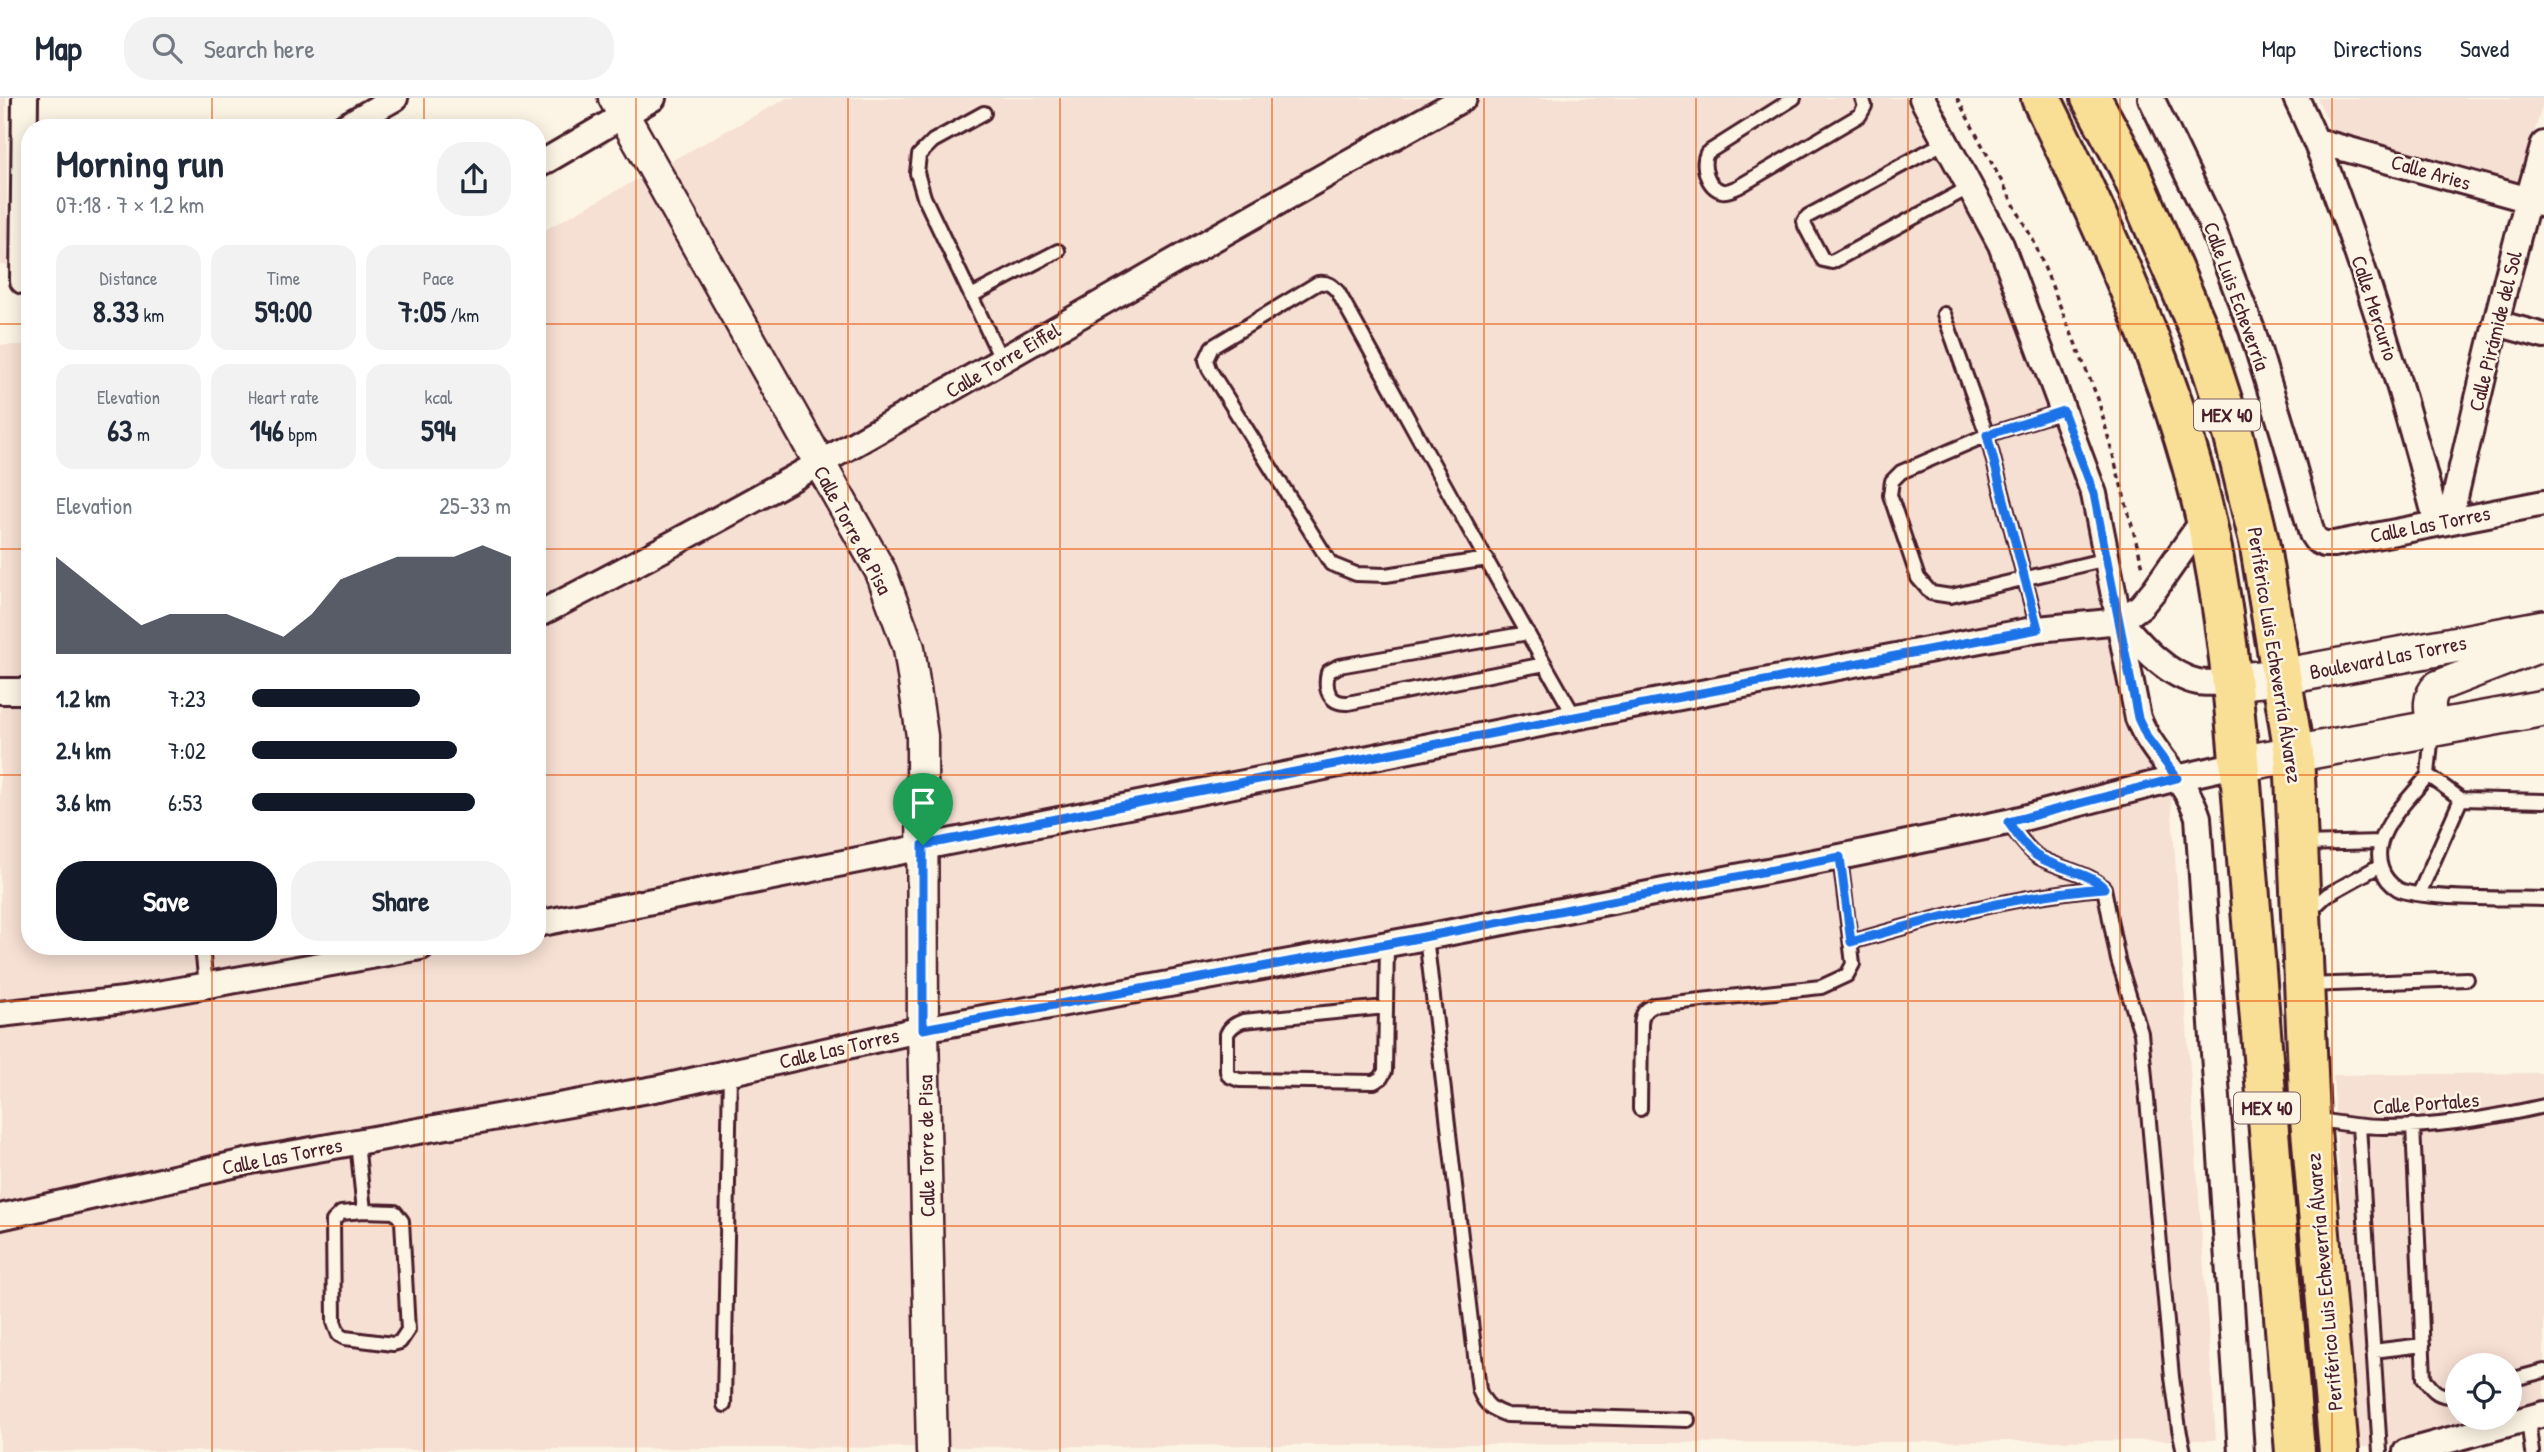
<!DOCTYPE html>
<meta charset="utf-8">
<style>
body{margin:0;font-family:"Patrick Hand",sans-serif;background:#f2f2f3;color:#1f2937;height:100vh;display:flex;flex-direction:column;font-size:26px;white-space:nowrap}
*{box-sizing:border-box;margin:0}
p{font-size:23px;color:#747a83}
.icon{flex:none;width:38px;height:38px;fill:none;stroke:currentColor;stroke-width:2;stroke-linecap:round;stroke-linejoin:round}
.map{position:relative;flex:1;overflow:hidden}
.sheet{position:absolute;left:21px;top:21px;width:525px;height:836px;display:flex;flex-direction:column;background:#fff;border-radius:28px;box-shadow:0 4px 18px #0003}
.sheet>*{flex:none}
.buttons{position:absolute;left:2445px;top:1255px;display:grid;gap:14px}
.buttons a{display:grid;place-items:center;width:77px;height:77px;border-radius:50%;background:#fff;box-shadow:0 4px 18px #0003;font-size:35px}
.pin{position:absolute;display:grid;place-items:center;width:60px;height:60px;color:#fff;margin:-72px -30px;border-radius:50% 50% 50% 0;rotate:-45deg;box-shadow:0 0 7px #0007}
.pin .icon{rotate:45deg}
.round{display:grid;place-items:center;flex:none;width:74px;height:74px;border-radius:28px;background:#f2f2f3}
.headline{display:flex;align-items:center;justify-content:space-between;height:119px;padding:0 35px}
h1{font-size:38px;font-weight:700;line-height:52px}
.stats{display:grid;grid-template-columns:repeat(3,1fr);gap:10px;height:119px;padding:7px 35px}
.stats div{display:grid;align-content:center;border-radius:18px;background:#f2f2f3;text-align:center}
.stats b{font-size:30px;font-weight:700}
.stats small{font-size:19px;font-weight:400}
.stats p{font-size:19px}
.chart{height:196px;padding:14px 35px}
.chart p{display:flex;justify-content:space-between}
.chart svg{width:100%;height:126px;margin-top:7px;fill:#111827;opacity:.7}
.button{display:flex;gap:14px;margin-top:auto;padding:14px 35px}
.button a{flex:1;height:80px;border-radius:28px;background:#111827;color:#fff;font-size:28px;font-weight:700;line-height:80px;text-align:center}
.button a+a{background:#f2f2f3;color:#1f2937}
ul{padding:0 35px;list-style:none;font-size:23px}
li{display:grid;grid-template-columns:112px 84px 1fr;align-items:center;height:52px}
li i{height:18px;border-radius:9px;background:#111827}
header{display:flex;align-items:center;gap:42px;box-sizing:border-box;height:98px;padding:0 35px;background:#fff;border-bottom:2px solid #e0e1e3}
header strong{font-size:33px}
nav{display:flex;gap:38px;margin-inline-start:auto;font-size:24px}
.search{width:490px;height:63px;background:#f2f2f3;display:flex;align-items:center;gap:18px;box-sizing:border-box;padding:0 24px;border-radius:28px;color:#747a83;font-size:26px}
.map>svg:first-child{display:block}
.built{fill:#f6dfd3}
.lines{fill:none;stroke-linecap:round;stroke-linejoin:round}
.service-casing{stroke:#4a1f2b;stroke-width:18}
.minor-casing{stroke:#4a1f2b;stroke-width:30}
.tertiary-casing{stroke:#4a1f2b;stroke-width:35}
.secondary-casing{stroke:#4a1f2b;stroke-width:40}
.trunk-casing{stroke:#4a1f2b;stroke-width:44}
.path{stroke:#4a1f2b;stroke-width:3.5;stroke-dasharray:5 5;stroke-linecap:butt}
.service{stroke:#fcf5e5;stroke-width:12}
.minor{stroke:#fcf5e5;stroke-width:24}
.tertiary{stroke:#fcf5e5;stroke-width:30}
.secondary{stroke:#fcf5e5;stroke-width:35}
.trunk{stroke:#f9df96;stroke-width:38}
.route-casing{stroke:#fff;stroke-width:14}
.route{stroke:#1a73e8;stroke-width:9}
.grid{fill:none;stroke:#e8590c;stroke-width:2;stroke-opacity:0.55}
.labels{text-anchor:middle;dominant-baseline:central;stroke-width:5;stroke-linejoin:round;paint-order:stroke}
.shield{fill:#fcf5e5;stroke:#7f5f63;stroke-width:2}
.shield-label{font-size:19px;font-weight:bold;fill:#4a1f2b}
.street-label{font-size:21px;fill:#4a1f2b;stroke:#fcf5e5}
</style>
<header>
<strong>Map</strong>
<div class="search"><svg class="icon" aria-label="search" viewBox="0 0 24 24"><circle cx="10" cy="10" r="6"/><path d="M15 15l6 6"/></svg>Search here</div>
<nav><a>Map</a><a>Directions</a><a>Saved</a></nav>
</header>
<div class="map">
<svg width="2544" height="1354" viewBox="0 0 2544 1354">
<rect width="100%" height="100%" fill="#fcf5e5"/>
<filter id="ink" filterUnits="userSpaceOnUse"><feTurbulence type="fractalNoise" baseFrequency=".0143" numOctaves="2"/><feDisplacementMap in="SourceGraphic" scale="14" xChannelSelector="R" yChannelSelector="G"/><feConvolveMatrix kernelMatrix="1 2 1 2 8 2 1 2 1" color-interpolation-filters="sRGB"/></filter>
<g filter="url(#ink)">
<path class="built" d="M0 0H6L7 167H0Z
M787 0H1926L2044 243 2143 628 2182 679 2171 701 2216 1342 0 1354V247H30V849H537V136Z
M2317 0H2544V2L2519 86 2334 36Z
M2544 975V1303L2510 1313V1267H2457V1320H2490L2397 1348 2356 1349 2333 977Z"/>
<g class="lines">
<g class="service-casing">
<path id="service" d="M1794 0 1707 55C1701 67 1707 89 1722 93 1727 94 1733 91 1738 89L1860 17 1865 8 1862 0
M984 15 933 43 919 57 917 75 924 99 1002 263
M1947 43 1808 118 1804 123 1805 128 1823 162 1832 164 1970 89
M971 198 1058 153
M1944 216 1987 337 2038 531
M2063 313 1987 337 1901 374 1892 383 1890 397 1918 480 1931 495 1951 498 2107 461
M1487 461 1386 477 1356 476 1331 466 1209 271 1206 262 1212 249 1318 185C1328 184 1332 187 1338 194 1417 336 1494 478 1575 619
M1528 535 1339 568 1328 574C1324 591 1329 606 1348 605L1545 566
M2432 633 2428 677 2461 701 2544 703
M2428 677C2413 697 2388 719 2381 744 2376 761 2381 781 2398 791 2417 802 2516 800 2544 801
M2008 724C2017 736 2025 749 2037 758 2055 770 2092 775 2104 790L2118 862 2141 935 2172 1279 2179 1331 2184 1354
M2301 746 2381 744
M2419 796 2461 701
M2309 814 2327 797 2379 768
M1426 839 1479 1292C1485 1307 1492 1312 1507 1317L1688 1322
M1851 844C1935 820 2016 797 2104 790
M202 849 206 887
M2308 887 2467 881
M1386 909 1243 923C1235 926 1230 929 1227 936V973L1229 978 1239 982 1374 984 1381 980 1385 973 1387 846
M1640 1011 1641 926C1642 915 1645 911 1655 907L1821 889 1847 877 1853 866 1840 759
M2314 1021C2337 1025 2360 1029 2383 1029 2437 1029 2492 1020 2544 1008
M2413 1027 2424 1280C2433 1294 2440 1300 2457 1297
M2359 1028 2380 1354
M357 1044 364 1113 395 1114 402 1123 408 1232 400 1244 393 1246 345 1240 339 1237 334 1224 333 1123 341 1115 364 1113
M2373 1253 2423 1247
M2510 1282 2544 1273
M724 1307 730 974
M2528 1321 2532 1354"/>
</g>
<g class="minor-casing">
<path id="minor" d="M1922 0 2001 147 2094 396 2138 620C2152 657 2186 681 2198 719L2241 1354
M2151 0 2210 123 2252 232 2287 346 2312 436 2316 442 2324 446H2334L2544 405
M2296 0C2323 55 2342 111 2362 169 2390 253 2415 338 2437 425
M342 30 395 0
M2317 43 2544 106
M537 68 653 0
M23 183 25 0
M2496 225 2544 238
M2450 421C2479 296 2507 170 2544 46
M537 517C852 356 1154 170 1464 0
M2120 523C2140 546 2167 578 2198 584 2208 586 2221 584 2231 584
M0 593H30
M537 826 1575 619 2038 531 2120 523 2141 508 2155 491 2205 420
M0 916 124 902 421 849
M0 1119 250 1063 660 990 923 931 1426 839 1840 759 2008 724 2177 680 2239 666
M2406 1354 2544 1316"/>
</g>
<g class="tertiary-casing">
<path id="tertiary" d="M614 0 881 474 909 550 922 638 923 931 932 1354
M2433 632C2431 616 2425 600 2438 588L2544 547"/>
</g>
<g class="secondary-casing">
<path id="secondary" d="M2231 584 2281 579 2544 530
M2239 666 2544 610"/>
</g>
<g class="trunk-casing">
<path id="trunk" d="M2041 0C2107 135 2172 274 2206 422 2234 549 2240 681 2251 811 2265 992 2280 1173 2295 1354
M2091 0 2128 68 2201 237 2234 339 2259 443 2294 655 2310 1021 2339 1354"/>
</g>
<path class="path" d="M1957 0 2034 144 2098 301 2143 469"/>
<use href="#service" class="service"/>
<use href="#minor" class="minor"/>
<use href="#tertiary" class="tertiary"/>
<use href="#secondary" class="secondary"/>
<use href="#trunk" class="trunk"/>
</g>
</g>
<g class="lines" filter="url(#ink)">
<g class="route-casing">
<path id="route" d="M2063 313 2094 396 2138 620 2148 641 2177 680 2008 724C2017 736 2024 749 2037 758 2055 770 2092 775 2104 790 2016 797 1935 820 1851 844L1840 759 1387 846 923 931V747L1575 619 2038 531 1987 337Z"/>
</g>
<use href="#route" class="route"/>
</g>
<path class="grid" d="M212 0V30M424 0V30M636 0V1354M848 0V1354M1060 0V1354M1272 0V1354M1484 0V1354M1696 0V1354M1908 0V1354M2120 0V1354M2332 0V1354M0 226H30M537 226H2544M0 451H30M537 451H2544M0 677H30M537 677H2544M212 849V1354M424 849V1354M0 903H2544M0 1128H2544"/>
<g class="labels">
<g class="shield">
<rect x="2194" y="301.5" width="66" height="31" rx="5"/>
<rect x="2234" y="994.5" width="66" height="31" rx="5"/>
</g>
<g class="shield-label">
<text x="2227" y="317">MEX 40</text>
<text x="2267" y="1010">MEX 40</text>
</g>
<g class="street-label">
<text transform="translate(2431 74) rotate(16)">Calle Aries</text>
<text transform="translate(2237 198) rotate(70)">Calle Luis Echeverría</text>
<text transform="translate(2375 210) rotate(72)">Calle Mercurio</text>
<text transform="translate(2495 233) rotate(-76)">Calle Pirámide del Sol</text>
<text transform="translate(1003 262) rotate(-30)">Calle Torre Eiffel</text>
<text transform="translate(2430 426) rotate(-11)">Calle Las Torres</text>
<text transform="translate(853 432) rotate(62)">Calle Torre de Pisa</text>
<text transform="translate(2275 557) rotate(81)">Periférico Luis Echeverría Álvarez</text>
<text transform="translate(2388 559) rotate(-11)">Boulevard Las Torres</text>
<text transform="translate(839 950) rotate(-13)">Calle Las Torres</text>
<text transform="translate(2426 1005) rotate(-4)">Calle Portales</text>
<text transform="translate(926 1048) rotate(-91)">Calle Torre de Pisa</text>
<text transform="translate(282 1058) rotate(-11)">Calle Las Torres</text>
<text transform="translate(2324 1184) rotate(-95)">Periférico Luis Echeverría Álvarez</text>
</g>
</g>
</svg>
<div class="buttons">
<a><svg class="icon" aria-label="locate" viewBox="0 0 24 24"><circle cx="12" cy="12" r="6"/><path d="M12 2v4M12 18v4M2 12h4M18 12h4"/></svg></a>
</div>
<div class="pin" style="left:923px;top:747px;background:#1e9e55"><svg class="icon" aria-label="arrive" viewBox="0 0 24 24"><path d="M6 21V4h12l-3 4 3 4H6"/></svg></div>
<section class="sheet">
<div class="headline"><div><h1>Morning run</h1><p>07:18 · 7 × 1.2 km</p></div><a class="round"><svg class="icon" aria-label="share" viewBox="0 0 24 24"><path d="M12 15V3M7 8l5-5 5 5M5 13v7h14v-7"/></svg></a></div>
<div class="stats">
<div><p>Distance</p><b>8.33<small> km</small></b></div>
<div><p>Time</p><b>59:00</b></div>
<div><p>Pace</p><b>7:05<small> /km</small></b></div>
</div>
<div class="stats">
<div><p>Elevation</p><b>63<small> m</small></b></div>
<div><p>Heart rate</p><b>146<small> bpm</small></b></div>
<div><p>kcal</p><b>594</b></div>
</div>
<div class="chart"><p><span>Elevation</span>25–33 m</p>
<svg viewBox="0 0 160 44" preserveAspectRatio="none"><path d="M0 44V10L10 18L20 26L30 34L40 30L50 30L60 30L70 34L80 38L90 30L100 18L110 14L120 10L130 10L140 10L150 6L160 10V44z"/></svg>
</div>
<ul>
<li><b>1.2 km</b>7:23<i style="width:65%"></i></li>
<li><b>2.4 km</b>7:02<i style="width:79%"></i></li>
<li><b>3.6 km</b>6:53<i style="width:86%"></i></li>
</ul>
<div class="button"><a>Save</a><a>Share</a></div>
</section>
</div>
